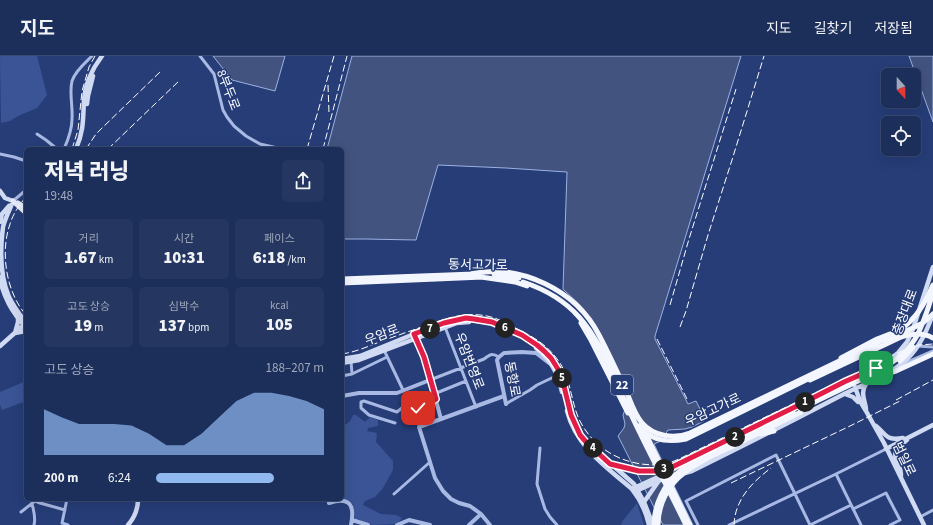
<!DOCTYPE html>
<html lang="ko">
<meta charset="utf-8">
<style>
body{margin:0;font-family:"Source Sans 3","Noto Sans KR",sans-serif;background:#253660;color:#f1f3f6;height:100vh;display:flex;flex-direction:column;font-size:15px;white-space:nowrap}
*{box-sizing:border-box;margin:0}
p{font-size:13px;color:#a0a8bb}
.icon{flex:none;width:22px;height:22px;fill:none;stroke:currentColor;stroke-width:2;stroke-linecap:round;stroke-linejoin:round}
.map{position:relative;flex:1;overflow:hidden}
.side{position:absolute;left:24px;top:91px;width:320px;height:354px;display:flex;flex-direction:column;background:#1c2e5a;border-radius:6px;box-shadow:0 4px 16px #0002,0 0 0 1px #3a4a70}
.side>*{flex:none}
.needle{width:26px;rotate:159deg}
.tools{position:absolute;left:881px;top:12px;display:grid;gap:8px}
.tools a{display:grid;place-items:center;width:40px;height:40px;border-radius:6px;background:#1c2e5a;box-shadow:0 4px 16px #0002,0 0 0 1px #3a4a70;font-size:20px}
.pin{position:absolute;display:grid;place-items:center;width:34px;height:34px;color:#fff;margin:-17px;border-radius:8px;box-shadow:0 2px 6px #0006}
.km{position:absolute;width:20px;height:20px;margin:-10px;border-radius:50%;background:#222;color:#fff;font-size:11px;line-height:20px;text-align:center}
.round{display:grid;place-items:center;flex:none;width:42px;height:42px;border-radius:6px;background:#253660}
.overview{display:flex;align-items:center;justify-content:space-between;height:68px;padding:0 20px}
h1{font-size:22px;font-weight:800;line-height:30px}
.figures{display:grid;grid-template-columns:repeat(3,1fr);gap:6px;height:68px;padding:4px 20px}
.figures div{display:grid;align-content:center;border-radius:6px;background:#253660;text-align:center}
.figures b{font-size:17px;font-weight:800}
.figures small{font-size:11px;font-weight:400}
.figures p{font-size:11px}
.chart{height:112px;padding:8px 20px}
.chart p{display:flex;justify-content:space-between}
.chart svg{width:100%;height:72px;margin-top:4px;fill:#90b9f0;opacity:.7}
ul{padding:0 20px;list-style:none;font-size:13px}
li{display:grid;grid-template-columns:64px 48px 1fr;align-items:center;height:30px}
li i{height:10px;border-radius:5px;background:#90b9f0}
header{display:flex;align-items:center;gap:24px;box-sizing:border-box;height:56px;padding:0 20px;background:#1c2e5a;border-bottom:1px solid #3a4a70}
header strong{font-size:19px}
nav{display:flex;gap:22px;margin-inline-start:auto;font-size:14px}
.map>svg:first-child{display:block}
.green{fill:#3a5495}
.water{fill:#42537f;stroke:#9cb2e3}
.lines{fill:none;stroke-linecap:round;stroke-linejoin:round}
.minor{stroke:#a8b9e3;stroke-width:3}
.tertiary{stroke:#a8b9e3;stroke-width:4}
.secondary{stroke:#d0daf3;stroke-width:4.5}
.primary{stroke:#e7ecfc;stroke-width:5}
.trunk{stroke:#f3f6fe;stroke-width:5}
.rail{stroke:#fff;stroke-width:1;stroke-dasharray:7 3;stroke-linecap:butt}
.trunk-bridge{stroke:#f3f6fe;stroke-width:5}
.route-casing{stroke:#fff;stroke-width:8}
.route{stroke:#e11d48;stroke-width:5}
.labels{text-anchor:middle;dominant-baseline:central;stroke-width:3;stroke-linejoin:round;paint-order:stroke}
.shield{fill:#263d78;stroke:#bec5d6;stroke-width:1}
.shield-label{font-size:12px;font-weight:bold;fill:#fff}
.street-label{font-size:13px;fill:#fff;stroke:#263d78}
</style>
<header>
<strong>지도</strong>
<nav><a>지도</a><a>길찾기</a><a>저장됨</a></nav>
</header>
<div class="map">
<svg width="933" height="469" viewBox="0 0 933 469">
<rect width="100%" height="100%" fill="#263d78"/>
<path class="green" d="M0 0H37L47 39 37 52 18 60 10 65 1 67Z
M26 325V345L2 354 0 349V336Z
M353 359H356L365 366 370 361 378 364V370L368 372 367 375 377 377 376 386 393 405V414L383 432 375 441 365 445 363 449 381 458 396 459 402 462 397 468 373 469 355 464 353 448 350 445 342 443V368L345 369 350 365Z
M637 447 644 469H621L622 466Z"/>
<path class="water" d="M213 0H285L275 35 232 24Z
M352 0H741L655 280V283L688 348 696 345 705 363 704 365 692 371 685 373 668 374 661 385 654 388 693 469H663L618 380 624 372 625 368 623 359 630 340 592 264 580 249 563 233 567 116 506 112 438 109 416 184 365 183H342V93H327Z
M909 0H933V66Z"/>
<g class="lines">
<path class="minor" d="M200 0 214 18 223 54 227 61 234 70 246 80 260 88 282 93
M37 78 46 84 57 93
M64 93C68 84 72 73 72 63 73 50 69 37 72 25 75 15 85 7 92 0
M0 98 14 101 26 105
M13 145 26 134
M445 271 476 351
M917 290 933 291
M384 294 403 334
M351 305 352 318
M903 308 933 295
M342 320 352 318 387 301
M430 324 484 303C490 299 491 296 499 301
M434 338 466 325
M506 348 509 346 530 334 537 329 558 319
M395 367 369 359 361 352V346L364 345 397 356 403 351 409 353 413 352H418L425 349 435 343
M540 392 537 428 545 453 550 461 557 469
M836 418 861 469
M394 438 430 406
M41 443 40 447 65 454
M67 443 62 467 68 469
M32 448C34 455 36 462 34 469
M853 453 886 437 900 464 890 469
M21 456 35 445 40 447
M920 461 933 454
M698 469 686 445 776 399 795 438 810 469
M729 469 836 418 886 393
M810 469 851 449"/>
<path class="tertiary" d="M414 278 424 301 441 363
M342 340 359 337H397L430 324
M506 348 497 304 499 301 504 297 522 296 536 297 549 307
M329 447C350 440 355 449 351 469
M352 464 368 469
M397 469 409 464 430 469
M469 469 481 458
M490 469 481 458 470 450 459 447 451 443 443 435 435 422 419 371 504 340"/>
<path class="secondary" d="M87 48 88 40 93 20
M76 93C84 74 83 63 84 43 85 28 93 12 102 0
M0 135 5 142 13 145
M13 145C10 154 5 162 3 171 0 194 0 220 9 241 13 250 20 259 26 267
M0 166 2 158 9 150
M0 221C2 239 13 258 26 271
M18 261V266L15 277 26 275
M0 290 26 267
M536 292C551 304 558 317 562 336
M342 303 360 300 414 278 444 267 456 264 466 262 474 263 492 266 522 279 530 284 544 295 551 302 561 318 571 359 581 379 586 386 634 428 644 446 653 469
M342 307 359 304 457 267 469 266
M855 331 860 345 866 355 884 387 924 469
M845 338 853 341 858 346
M866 353C865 344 860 337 866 328
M567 355C576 390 605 410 632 433 640 443 646 456 649 469
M876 370C887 379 886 385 903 382
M886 393 933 369
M613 409C633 414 654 419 674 410
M685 417 692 415C743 390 794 364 844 338 866 327 889 320 907 303 920 291 927 274 933 258
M901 420C901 417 901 414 899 411 897 405 893 399 897 392 900 389 904 387 907 384
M634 432 669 416 701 397 799 349 844 326 876 312 887 305 898 297 907 286 913 273 933 211
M636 435 672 419 677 418
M644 446 658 426
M128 469C135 461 138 454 138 443"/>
<path class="primary" d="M13 145 26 157
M18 147 26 152"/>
<path class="trunk" d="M494 218 519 222
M481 221 515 226 527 230
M342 223 474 218
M342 227 483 221
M581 267 591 284 628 357
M886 285 899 279
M841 302 877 283 895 276
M889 317 896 315 933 298
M645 376C657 386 671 386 686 383L812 321
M761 378 774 375
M729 388 793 356
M731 391 801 356"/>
<path class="rail" d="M328 29 329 57
M72 93 78 74 82 35 89 11 95 0
M86 93 96 78 101 73 160 16
M108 93 180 24
M307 93 334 0
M323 93 347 0
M26 141C19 149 13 158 10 168 0 196 6 236 26 259
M670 249 689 183 736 33
M680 271 686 255 708 179 732 104 764 0
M657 283 688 345
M342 298C356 296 369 290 382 285 399 279 415 273 431 268 449 261 468 256 487 260 497 262 507 267 515 272 534 281 548 289 560 307 570 323 571 343 578 361 593 395 629 413 665 408 670 407 674 405 679 403L904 294 919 289 933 288
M896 344 933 324
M731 427 850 370 902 344
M734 469C735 444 751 427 771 412"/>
<path class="trunk-bridge" d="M470 218C520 207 576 234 599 279 609 298 618 318 627 337 631 347 635 359 642 367 654 381 675 383 690 377L889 281C913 267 922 254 933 229
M523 226C544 233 564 244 579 261 602 287 613 321 628 352 646 391 667 430 686 469
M900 278 923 267 933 258
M900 305 905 300 913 291
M810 324 901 281C912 278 922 276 933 282
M800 353C817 345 833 337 850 329 874 317 900 307 915 283 923 270 928 252 933 237
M641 368 690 469
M654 469C654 449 664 428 680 415 694 403 713 396 729 388
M658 469C658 449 668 429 684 417 697 406 715 399 731 391"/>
</g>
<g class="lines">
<g class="route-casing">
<path id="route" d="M418 352 426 349 436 343 424 301 414 278 444 267 466 262 474 263 492 266 522 279 537 289 544 295 551 302 561 318 571 359 580 379 586 386 610 408 639 415H654L668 413 799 349 844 326 876 312"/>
</g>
<use href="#route" class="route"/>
</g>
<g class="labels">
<rect class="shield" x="611" y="319" width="22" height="20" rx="3"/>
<g class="shield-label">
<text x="622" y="329">22</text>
</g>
<g class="street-label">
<text transform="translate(228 34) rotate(69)">8부두로</text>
<text transform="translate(478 209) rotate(1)">동서고가로</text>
<text transform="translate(905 256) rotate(-69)">충장대로</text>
<text transform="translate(382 279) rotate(-21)">우암로</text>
<text transform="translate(469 305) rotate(69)">우암번영로</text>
<text transform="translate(512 323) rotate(79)">동항로</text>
<text transform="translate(713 354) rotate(-25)">우암고가로</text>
<text transform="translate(904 403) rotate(64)">범일로</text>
</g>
</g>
</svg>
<div class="tools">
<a><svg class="needle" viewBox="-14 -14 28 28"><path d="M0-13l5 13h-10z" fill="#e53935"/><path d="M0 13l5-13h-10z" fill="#a0a8bb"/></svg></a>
<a><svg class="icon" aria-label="locate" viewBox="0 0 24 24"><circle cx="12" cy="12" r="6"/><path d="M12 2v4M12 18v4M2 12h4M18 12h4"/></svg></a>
</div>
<div class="pin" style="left:876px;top:312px;background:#1e9e55"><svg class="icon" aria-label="arrive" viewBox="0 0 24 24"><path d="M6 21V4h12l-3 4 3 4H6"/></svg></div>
<div class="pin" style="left:418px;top:352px;background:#d93025"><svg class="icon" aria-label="check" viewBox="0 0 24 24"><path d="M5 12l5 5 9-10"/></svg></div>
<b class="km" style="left:805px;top:346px">1</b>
<b class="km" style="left:735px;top:381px">2</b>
<b class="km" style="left:664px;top:413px">3</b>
<b class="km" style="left:593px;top:392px">4</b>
<b class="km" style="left:562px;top:322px">5</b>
<b class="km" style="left:505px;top:272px">6</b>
<b class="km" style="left:430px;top:273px">7</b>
<section class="side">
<div class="overview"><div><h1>저녁 러닝</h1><p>19:48</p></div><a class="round"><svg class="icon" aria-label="share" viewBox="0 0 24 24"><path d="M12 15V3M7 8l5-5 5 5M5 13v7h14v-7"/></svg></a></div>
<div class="figures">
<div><p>거리</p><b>1.67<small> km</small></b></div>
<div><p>시간</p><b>10:31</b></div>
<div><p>페이스</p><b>6:18<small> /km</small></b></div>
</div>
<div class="figures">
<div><p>고도 상승</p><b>19<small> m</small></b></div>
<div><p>심박수</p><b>137<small> bpm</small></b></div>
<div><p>kcal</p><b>105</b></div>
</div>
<div class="chart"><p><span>고도 상승</span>188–207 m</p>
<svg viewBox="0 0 160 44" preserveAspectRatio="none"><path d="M0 44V16L10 21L20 25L30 25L40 25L50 26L60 31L70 38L80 38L90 31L100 21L110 11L120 6L130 6L140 8L150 11L160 16V44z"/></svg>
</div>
<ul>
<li><b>200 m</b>6:24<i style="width:70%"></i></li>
</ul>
</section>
</div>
